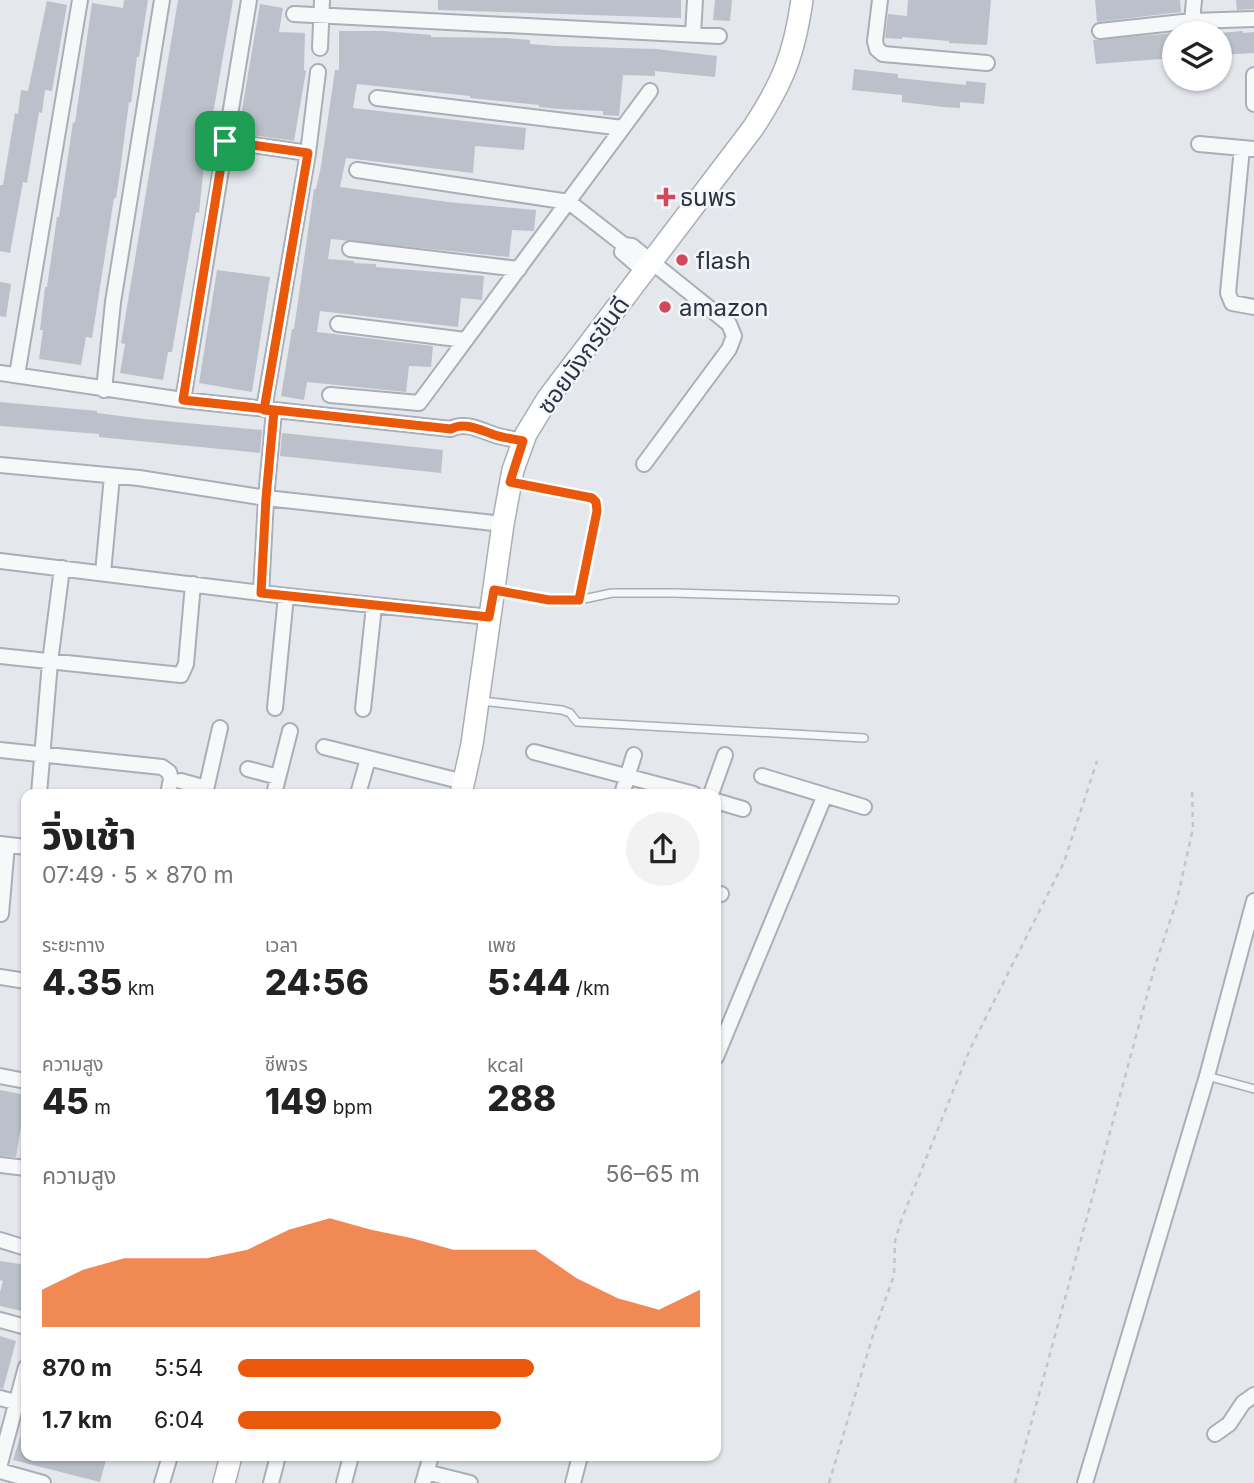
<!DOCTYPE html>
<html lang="th">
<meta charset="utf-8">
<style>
body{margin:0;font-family:Inter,"Noto Sans Thai",sans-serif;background:#f2f2f2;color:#222;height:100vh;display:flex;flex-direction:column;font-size:26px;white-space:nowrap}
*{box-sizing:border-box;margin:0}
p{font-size:23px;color:#767676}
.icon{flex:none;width:38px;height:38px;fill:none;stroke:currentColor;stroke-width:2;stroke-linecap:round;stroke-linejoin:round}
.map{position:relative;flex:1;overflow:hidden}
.details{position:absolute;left:21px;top:789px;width:700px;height:672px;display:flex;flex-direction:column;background:#fff;border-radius:14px;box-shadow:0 2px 5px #0004}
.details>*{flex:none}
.controls{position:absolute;left:1162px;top:21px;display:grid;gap:14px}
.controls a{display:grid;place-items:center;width:70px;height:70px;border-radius:50%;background:#fff;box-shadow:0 2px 5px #0004;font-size:35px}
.pin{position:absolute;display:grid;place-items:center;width:60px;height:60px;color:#fff;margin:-30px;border-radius:14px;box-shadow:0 4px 10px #0006}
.round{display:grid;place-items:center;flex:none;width:74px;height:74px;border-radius:37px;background:#f2f2f2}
.head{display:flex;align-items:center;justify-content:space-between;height:119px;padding:0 21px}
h1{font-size:38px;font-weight:800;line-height:52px}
.figures{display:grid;grid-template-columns:repeat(3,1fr);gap:10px;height:119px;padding:7px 21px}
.figures div{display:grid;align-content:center}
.figures b{font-size:35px;font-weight:800}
.figures small{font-size:19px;font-weight:400}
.figures p{font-size:19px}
.chart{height:196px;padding:14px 21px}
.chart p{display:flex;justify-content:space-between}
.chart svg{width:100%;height:126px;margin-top:7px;fill:#ea580c;opacity:.7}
ul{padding:0 21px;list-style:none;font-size:23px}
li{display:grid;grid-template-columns:112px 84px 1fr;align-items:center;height:52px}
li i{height:18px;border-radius:9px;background:#ea580c}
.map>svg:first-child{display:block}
.building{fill:#bbc0ca}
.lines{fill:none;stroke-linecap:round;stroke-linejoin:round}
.lane-casing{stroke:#a9aeb7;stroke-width:10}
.street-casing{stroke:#a9aeb7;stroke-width:18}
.secondary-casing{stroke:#a9aeb7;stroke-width:24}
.path{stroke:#c2c5cb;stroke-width:2.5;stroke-dasharray:5 5;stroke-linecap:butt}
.lane{stroke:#f7f8fa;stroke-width:7}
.street{stroke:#f7f8fa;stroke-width:14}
.secondary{stroke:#fff;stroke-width:21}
.route-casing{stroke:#fff;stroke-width:14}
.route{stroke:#ea580c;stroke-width:9}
.poi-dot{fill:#d1495b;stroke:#f4f6f9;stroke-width:2.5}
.labels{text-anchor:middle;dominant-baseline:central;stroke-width:5;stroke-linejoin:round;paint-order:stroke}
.poi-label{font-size:24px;fill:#2b3445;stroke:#f4f6f9;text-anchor:start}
.street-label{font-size:24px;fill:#2b3445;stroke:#f4f6f9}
</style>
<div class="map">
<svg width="1254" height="1483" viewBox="0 0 1254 1483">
<rect width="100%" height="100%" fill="#e4e7ec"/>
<path class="building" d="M124 0H148L139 57H137L131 103 129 102 119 179 116 198H114L92 338 86 337 81 365 39 359 43 330H40L45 287H47L57 217H59L73 122 75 123 92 3 123 8Z
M178 0H233L204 165 199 213 196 212 172 352H168L163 380 120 373 125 344 121 343Z
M438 0H681V18L438 10Z
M715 0H732L730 21 713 20Z
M908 0H991L987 45 949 43V41L902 37V39L885 38 888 14 907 16Z
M1095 0H1180L1181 12 1097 22Z
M1236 0H1254V9L1237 10Z
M47 1 67 5 52 91 45 90 42 113 39 112 27 183 23 182 10 253 0 251V185H3L15 113 18 114 21 90 28 91Z
M260 4 283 8 279 32 305 33 304 70 306 71 294 141 238 133Z
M339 31H383L431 35V37L506 38 530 40V44L555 46 656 49 717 56 715 77 655 71V76L623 75 619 116 603 115V111L559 109 539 107V105L470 98V96L357 84 353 108 526 128 524 150 475 146 473 173 346 158 340 187 448 202 536 210 534 231 512 230 509 257 331 239 328 259 354 261V263L376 264V267L484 276 482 300 461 298 458 327 320 311 317 332 433 346 431 367 409 366 406 392 307 382 304 400 281 396 292 329H294L314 189H316L321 166 335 70H339Z
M1243 31V33L1254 32V53L1220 55V33Z
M1174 33V58L1096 64 1093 40Z
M854 69 898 74V78L966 85V81L986 83 984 104 960 102V108L943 107 902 102V95L852 90Z
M217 270 270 277 252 392 199 383Z
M0 282 11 284 6 317 0 316Z
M0 402 97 411V413L144 419 262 430 260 453 99 437V434L0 426Z
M282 433 443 450 441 473 280 456Z
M0 1090 26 1095 16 1157 0 1156Z
M0 1261 26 1265V1312L0 1306V1292L3 1281 0 1280Z
M0 1336 16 1341 3 1389 0 1388Z
M24 1425H26V1456H107L100 1482 13 1460Z"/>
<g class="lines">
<g class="lane-casing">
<path id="lane" d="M515 483 592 498 596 502 597 511 579 600
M495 591 549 600H579L612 593H674L895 600
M482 701 562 710 570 713 577 722 864 738
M1207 1076 1254 1089"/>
</g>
<g class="street-casing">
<path id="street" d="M880 0 875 41 877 49 883 54 987 63
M294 14 719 36
M1192 21 1194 0
M1100 31 1192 21 1254 19
M693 34 695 0
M320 48 322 0
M1254 75V104
M377 98 623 128
M225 141 308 153
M1199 144 1254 149
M1242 148 1228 293 1232 303 1254 307
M357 170 569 202 624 245 632 246 729 324 734 336 729 349 644 464
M624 245 622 252 644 271
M350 249 519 269
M338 324 465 340
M0 373 183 400 451 429C465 421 482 431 495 435 504 438 514 439 524 441
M17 375 80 0
M104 390 113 302 162 0
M330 395 419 403 650 91
M183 400 249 0
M264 409 308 153 318 72
M0 465 139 478 266 498 503 524
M0 561 286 596 489 617
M103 573 112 476
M261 593 266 498 274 411
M0 656 181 675 186 664 193 584
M275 708 286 596
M363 709 374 606
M324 747 464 782
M0 750 162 767 169 772 171 779 168 794
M534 752 694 794
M248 769 278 777
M762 776 864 807
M181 781 206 788
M39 794 50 662 62 568
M205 794 220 728
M274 794 290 731
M358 794 368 759
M622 794 634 755
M711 794 725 755
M716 801 743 809
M0 844 26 847
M716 893 721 894
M1 914 7 845
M0 977 26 981
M716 1057 825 795
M0 1076 26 1081
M0 1165 26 1168
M0 1240 26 1248
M0 1320 26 1327
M0 1398 26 1405
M1215 1434 1229 1424 1243 1403 1254 1395
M0 1464 26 1367
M0 1471 43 1483
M426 1472 470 1483
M162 1483 170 1456
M271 1483 278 1456
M344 1483 351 1456
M423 1483 431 1456
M573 1483 580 1456
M1085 1483 1207 1076 1254 901"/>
</g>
<g class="secondary-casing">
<path id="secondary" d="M461 794 472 744 503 524 513 470 526 434 548 398 753 128C783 82 794 55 802 0
M224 1483 231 1456"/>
</g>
<path class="path" d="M829 1483 873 1335 894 1275 895 1241 901 1221 970 1049 1064 862 1097 761
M1015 1483 1155 966 1177 900 1193 828 1192 790"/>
<use href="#lane" class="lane"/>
<use href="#street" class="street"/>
<use href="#secondary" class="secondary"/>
</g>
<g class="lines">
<g class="route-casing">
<path id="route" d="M225 141 308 153 264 410 274 411 266 498 261 593 489 617 494 590 549 600H579L597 511 596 502 592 498 510 482 523 441C514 439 504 438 495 435 482 431 465 421 451 429L183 400 225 141"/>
</g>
<use href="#route" class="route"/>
</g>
<g class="poi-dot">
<path d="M662.5 186.5h7v7h7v7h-7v7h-7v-7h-7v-7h7z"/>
<circle cx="682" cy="260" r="7"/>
<circle cx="665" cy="307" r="7"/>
</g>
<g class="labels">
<g class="poi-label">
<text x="680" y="197">ธนพร</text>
<text x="696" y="260">flash</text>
<text x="679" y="307">amazon</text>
</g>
<g class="street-label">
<text transform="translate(583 355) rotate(-54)">ซอยมังกรขันดี</text>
</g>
</g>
</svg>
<div class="controls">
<a><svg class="icon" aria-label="layers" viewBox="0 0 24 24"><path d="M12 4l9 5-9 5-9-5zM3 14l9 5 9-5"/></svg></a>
</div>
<div class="pin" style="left:225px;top:141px;background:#1e9e55"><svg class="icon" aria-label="arrive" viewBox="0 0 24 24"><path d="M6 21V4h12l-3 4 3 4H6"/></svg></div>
<section class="details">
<div class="head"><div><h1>วิ่งเช้า</h1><p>07:49 · 5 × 870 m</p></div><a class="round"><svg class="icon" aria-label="share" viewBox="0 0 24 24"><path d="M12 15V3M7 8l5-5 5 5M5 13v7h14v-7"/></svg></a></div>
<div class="figures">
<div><p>ระยะทาง</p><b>4.35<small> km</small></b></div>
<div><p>เวลา</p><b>24:56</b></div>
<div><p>เพซ</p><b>5:44<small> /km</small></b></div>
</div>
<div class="figures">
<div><p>ความสูง</p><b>45<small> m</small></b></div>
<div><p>ชีพจร</p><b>149<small> bpm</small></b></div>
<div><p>kcal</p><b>288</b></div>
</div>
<div class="chart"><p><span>ความสูง</span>56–65 m</p>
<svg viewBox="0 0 160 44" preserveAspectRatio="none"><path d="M0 44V31L10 24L20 20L30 20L40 20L50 17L60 10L70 6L80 10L90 13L100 17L110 17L120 17L130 27L140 34L150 38L160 31V44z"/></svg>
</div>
<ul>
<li><b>870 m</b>5:54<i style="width:64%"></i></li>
<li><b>1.7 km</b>6:04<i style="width:57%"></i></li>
</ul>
</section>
</div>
